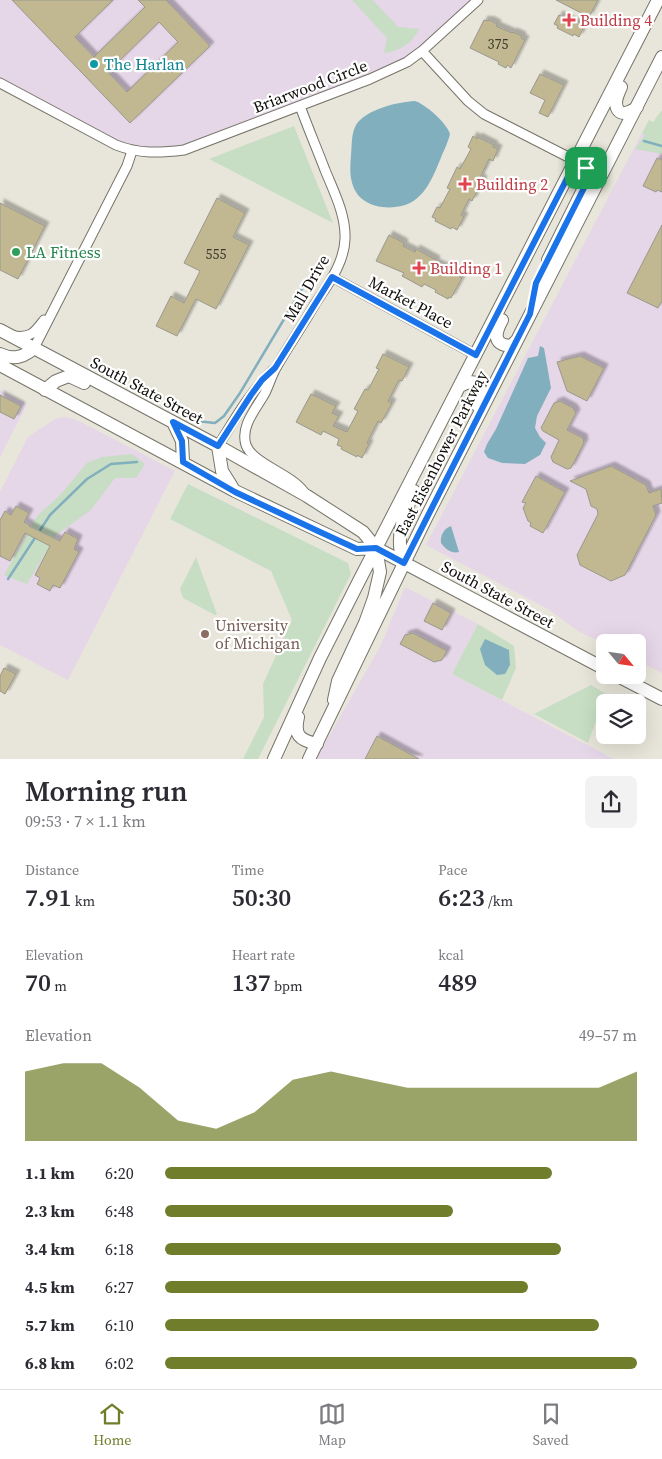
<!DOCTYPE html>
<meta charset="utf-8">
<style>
body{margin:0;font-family:"Source Serif 4",serif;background:#f2f2f3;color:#2b2b33;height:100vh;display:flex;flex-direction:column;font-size:19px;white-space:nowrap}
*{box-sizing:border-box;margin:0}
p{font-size:16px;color:#7c7c81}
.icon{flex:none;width:28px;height:28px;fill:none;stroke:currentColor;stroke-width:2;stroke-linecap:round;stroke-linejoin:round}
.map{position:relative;height:759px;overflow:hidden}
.side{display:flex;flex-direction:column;background:#fff;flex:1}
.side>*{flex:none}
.needle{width:32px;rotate:119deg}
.fabs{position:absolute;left:596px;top:634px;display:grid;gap:10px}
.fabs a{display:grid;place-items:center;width:50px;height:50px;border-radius:8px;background:#fff;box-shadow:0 5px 20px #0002;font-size:25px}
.pin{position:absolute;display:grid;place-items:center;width:42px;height:42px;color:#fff;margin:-21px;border-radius:10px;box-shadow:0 2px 8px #0006}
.round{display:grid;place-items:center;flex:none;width:52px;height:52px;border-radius:8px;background:#f2f2f3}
.overview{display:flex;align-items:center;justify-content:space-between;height:85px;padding:0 25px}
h1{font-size:28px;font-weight:600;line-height:38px}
.metrics{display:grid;grid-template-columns:repeat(3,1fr);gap:8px;height:85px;padding:5px 25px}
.metrics div{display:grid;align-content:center}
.metrics b{font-size:25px;font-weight:600}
.metrics small{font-size:14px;font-weight:400}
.metrics p{font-size:14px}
.chart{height:140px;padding:10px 25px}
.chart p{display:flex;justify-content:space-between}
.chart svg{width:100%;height:90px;margin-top:5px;fill:#707e2b;opacity:.7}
ul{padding:0 25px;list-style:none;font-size:16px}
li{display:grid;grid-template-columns:80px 60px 1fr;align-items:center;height:38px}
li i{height:12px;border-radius:6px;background:#707e2b}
.tabs{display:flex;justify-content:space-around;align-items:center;height:70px;border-top:1px solid #e1e1e2;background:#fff;font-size:14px;color:#7c7c81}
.tabs a{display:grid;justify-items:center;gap:2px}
.tabs .current{color:#707e2b}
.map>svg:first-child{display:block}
.commercial{fill:#e5d6e8}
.green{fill:#c7dec4}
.water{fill:#82afbe}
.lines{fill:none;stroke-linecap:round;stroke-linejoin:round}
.stream{stroke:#82afbe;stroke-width:2.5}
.building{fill:#c1b892;stroke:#9a988d;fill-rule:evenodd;filter:url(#shadow)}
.street-casing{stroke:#767469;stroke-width:11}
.secondary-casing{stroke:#767469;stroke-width:14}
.street{stroke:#fff;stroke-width:9}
.secondary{stroke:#fff;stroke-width:12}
.route-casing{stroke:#fff;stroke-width:10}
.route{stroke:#1a73e8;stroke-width:6}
.health-dot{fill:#e0444e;stroke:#fff;stroke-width:2}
.culture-dot{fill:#0f9aa8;stroke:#fff;stroke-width:2}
.leisure-dot{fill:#2e9e5b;stroke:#fff;stroke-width:2}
.education-dot{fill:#8d6e63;stroke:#fff;stroke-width:2}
.labels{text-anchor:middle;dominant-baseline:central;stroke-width:4.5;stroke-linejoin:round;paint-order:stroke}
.number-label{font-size:14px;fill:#3c382c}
.health-label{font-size:16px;fill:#be3a42;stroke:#fff;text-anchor:start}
.culture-label{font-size:16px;fill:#0d838f;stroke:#fff;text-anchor:start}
.street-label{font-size:16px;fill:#0f0e0a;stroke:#fff}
.leisure-label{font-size:16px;fill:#27864d;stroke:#fff;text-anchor:start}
.education-label{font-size:16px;fill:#785e54;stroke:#fff;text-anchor:start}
</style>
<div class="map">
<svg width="662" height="759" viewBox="0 0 662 759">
<defs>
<filter id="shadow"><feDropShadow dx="4" dy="-4" stdDeviation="1" flood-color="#0004"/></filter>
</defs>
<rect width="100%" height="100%" fill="#e8e6da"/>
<path class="commercial" d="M0 0H478L407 62 193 147 132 151 0 83Z
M642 133 662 144V673L638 661V642H605V644L578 631 548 609 426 545Z
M0 390 27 404 0 457Z
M64 417 75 419 175 471 68 680 0 645V492L28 437 55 419Z
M405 587 478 624 452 674 614 759H316L380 647Z"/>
<path class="green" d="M352 0H373L398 27 419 29C413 43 398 52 384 53L387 38Z
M662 110V154L635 149 645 135 642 133 649 120 653 122Z
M294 126 333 223 209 159Z
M132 454 145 464 136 478H115L91 510 56 535 27 584 4 575 37 516 59 496 87 463 102 457Z
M188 484 348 563 351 574 258 759H243L264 717 263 684 292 620 271 571 170 519Z
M196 557 217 614 215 615 183 598 180 589Z
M478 624 514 646 516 668 502 700 452 674Z
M591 685 606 694 588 743 534 714Z"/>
<path class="water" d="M415 101C425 104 447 123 450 134 448 142 445 148 442 155 430 185 420 211 382 207 373 206 361 201 356 192 349 180 350 168 351 155 352 145 351 134 356 125 366 109 398 102 415 101Z
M540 346 544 348 551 388 537 416 535 428 540 437 546 443 540 455 525 464 502 463 488 458 484 452 487 444 496 429 528 358 538 356Z
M451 526 459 552C452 554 445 549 441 543 440 536 444 528 451 526Z
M485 639 509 650 510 665 505 674 497 675 485 665 480 649Z"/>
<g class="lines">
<path class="stream" d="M644 141 662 146
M196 421 215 423 224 416 240 393 308 279
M8 579 50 515 87 479 111 464 137 462"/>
</g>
<path class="building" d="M12 0H113L75 37 94 57 145 7 138 0H166L210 46 130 123ZM159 22 178 42 127 92 108 72Z
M556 0H598L589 17Z
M559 15 584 27 579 37 574 34 573 36 557 28 558 26 554 24Z
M484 20 488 21 489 20 497 24 496 26 512 33 513 32 522 36 521 38 525 40 511 68 507 65 506 68 498 64 499 62 470 48Z
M540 74 564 85 548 117 539 113 545 100 530 93Z
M473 136 477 139 478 137 494 145 493 147 498 149 493 161 489 159 480 178 483 180 472 201 469 199 461 215 464 217 457 230 452 227 451 229 435 221 436 219 432 217 437 207 440 208 450 189 447 188 457 167 460 169 471 149 468 147Z
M657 158 662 160V192L657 190 656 192 643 186Z
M217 198 245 213 233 237 249 245 216 309 196 299 177 336 156 326 171 296 184 303 200 271 184 263Z
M0 203 45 226 18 279 0 270Z
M662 225V301L658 308 627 293Z
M389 235 404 243 403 246 415 252 416 249 436 260 435 263 461 274 460 277 462 278 451 298 449 297 448 299 435 292 436 290 424 284 422 287 402 276 404 273 376 261Z
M383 354 409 367 402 381 399 380 388 401 392 403 381 423 378 421 367 443 369 444 362 458 357 455V457L341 449 342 447 337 445 339 439 323 431 321 435 296 422 311 394 336 406 332 413 339 416 333 426 347 432 358 411 354 409 365 389 368 390 379 369 376 368Z
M580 356 604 368 587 401 567 391 557 362Z
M0 395 21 406 14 419 0 412Z
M560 401 573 408 576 413 567 430 583 438 584 443 571 468 567 469 553 462 551 457 559 440 543 431 541 428 554 403Z
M611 466 646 485 649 493 661 489 662 503 653 506 656 515 625 575 611 581 580 565 577 555 598 514 597 509 591 506 586 489 570 481Z
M536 476 565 492 543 533 530 526 531 523 528 521 523 508 526 503 522 502Z
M16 506 29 513 24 522 30 525 29 526 60 541 65 532 78 539 74 549 79 552 60 588 53 585 50 591 37 584 40 578 35 575 50 546 25 533 10 561 0 556V520L5 511 11 515Z
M433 603 451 613 442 630 424 621Z
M413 633 447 651 442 660 434 662 400 644 405 635Z
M4 668 16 674 5 694 0 691V676Z
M377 736 419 759H365Z"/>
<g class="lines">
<g class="street-casing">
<path id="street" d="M422 51 468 101 484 114 576 161
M0 83 116 145C139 154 160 153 184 150L370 79 407 62 422 51 478 0
M300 106C308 128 317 149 325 170 334 192 346 215 345 239 344 264 328 284 315 304 303 325 289 345 277 366 272 374 269 385 265 393 256 409 240 426 246 445 253 464 290 473 304 492
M332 277 476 355
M14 336C31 338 34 333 44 320
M34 348 127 166 132 151
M218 446C235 419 250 392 273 370"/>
</g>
<g class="secondary-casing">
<path id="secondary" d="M621 87C619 92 616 97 616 103 617 118 630 113 637 107
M548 260 586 184 588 178 586 168 576 161
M502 320C495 333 492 345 512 346L515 342
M0 330 218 446 307 496 363 532 376 548 605 669
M0 354C13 360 23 358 34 348
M0 365 235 491 357 549 376 548
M460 386C478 376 485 388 477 405
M45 390 56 381 69 376 84 383
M173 422 182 441 183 462
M218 446 222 471 232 487
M404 563C394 539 404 514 414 491
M616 675 662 699
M334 700 338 681 365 623 374 598 380 572 376 548
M298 717C294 735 299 740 317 744
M274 759 320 658 358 583 658 0
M309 759 427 516 662 57"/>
</g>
<use href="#street" class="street"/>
<use href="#secondary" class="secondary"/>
</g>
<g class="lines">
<g class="route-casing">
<path id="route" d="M576 161C586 167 589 172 586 184L536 283 530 314 404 563 376 548 357 549 320 532 235 492 183 462 182 441 173 422 218 446 251 395 262 380 275 368 332 277 476 355Z"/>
</g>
<use href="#route" class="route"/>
</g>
<g class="health-dot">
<path d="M566.5 12.5h5v5h5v5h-5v5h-5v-5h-5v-5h5z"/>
<path d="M462.5 176.5h5v5h5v5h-5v5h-5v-5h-5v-5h5z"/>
<path d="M416.5 260.5h5v5h5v5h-5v5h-5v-5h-5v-5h5z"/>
</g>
<circle class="culture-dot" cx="94" cy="64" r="5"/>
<circle class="leisure-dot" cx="16" cy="252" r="5"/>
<circle class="education-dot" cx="205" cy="634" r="5"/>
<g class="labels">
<g class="number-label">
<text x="498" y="44">375</text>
<text x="216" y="254">555</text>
</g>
<g class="health-label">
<text x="580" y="20">Building 4</text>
<text x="476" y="184">Building 2</text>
<text x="430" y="268">Building 1</text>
</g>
<g class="culture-label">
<text x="104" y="64">The Harlan</text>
</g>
<g class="street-label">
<text transform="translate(310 86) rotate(-21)">Briarwood Circle</text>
<text transform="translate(306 288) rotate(-60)">Mall Drive</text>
<text transform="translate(411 302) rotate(28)">Market Place</text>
<text transform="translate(147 390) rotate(28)">South State Street</text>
<text transform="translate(441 453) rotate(-63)">East Eisenhower Parkway</text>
<text transform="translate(498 594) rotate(28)">South State Street</text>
</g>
<g class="leisure-label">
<text x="26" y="252">LA Fitness</text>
</g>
<g class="education-label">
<text x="215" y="625">University<tspan x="215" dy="18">of Michigan</tspan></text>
</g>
</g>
</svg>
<div class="fabs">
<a><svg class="needle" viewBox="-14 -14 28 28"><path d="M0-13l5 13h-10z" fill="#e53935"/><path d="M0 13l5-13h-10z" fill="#7c7c81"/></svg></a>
<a><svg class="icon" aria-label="layers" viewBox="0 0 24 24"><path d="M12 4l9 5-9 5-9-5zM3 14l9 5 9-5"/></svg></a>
</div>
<div class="pin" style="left:586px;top:168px;background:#1e9e55"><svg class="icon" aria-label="arrive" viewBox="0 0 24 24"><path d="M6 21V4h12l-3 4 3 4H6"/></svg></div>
</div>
<section class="side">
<div class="overview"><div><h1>Morning run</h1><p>09:53 · 7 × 1.1 km</p></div><a class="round"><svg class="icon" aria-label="share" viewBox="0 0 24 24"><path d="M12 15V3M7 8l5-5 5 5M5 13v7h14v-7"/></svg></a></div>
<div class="metrics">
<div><p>Distance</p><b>7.91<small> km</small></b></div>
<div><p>Time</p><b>50:30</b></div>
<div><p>Pace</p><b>6:23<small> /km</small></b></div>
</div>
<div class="metrics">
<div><p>Elevation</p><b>70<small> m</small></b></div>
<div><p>Heart rate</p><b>137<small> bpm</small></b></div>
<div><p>kcal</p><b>489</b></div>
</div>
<div class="chart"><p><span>Elevation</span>49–57 m</p>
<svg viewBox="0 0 160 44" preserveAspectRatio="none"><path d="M0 44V10L10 6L20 6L30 18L40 34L50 38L60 30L70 14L80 10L90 14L100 18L110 18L120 18L130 18L140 18L150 18L160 10V44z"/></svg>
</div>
<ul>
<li><b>1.1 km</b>6:20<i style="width:82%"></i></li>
<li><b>2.3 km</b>6:48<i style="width:61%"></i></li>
<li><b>3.4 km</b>6:18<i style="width:84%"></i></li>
<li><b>4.5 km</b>6:27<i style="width:77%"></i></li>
<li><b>5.7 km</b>6:10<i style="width:92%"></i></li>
<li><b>6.8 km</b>6:02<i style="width:100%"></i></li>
</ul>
</section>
<nav class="tabs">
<a class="current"><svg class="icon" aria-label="home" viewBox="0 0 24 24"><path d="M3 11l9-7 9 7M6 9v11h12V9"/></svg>Home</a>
<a><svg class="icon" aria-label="map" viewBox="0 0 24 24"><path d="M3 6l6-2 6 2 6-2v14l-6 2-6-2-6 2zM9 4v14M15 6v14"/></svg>Map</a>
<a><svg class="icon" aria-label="saved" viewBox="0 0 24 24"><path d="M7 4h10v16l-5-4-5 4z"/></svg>Saved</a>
</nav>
